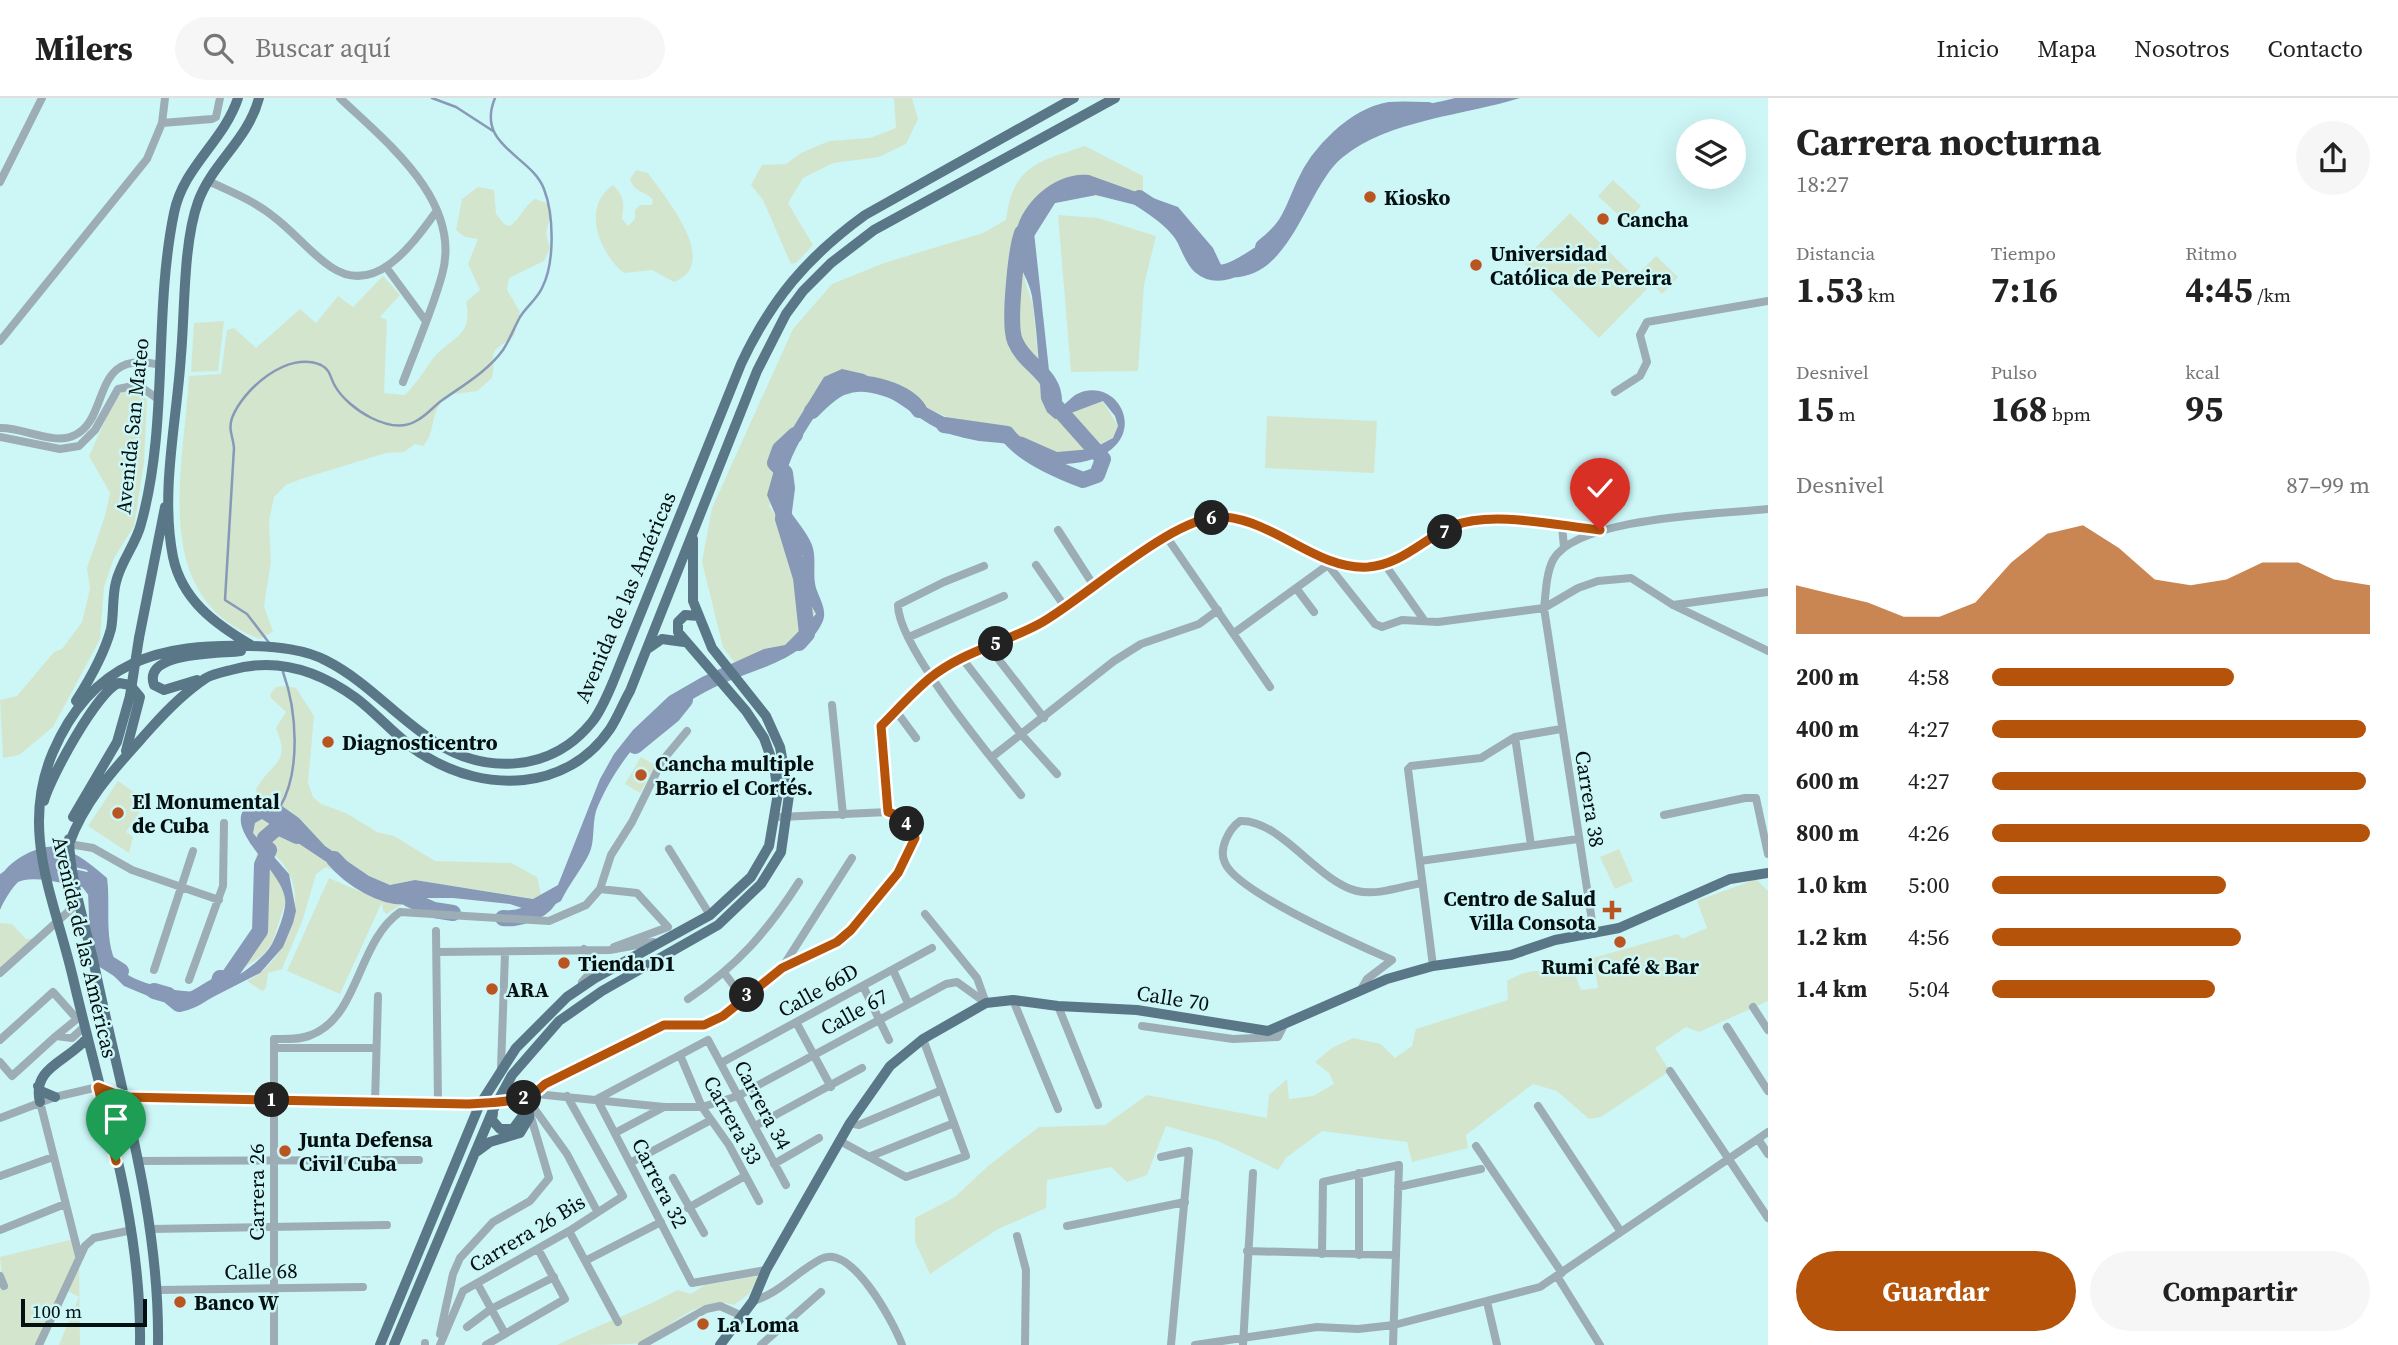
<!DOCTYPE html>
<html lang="es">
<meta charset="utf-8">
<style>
body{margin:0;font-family:"Source Serif 4",serif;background:#f6f6f6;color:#222;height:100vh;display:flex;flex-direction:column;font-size:26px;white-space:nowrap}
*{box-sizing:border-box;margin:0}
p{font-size:23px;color:#767676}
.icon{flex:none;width:38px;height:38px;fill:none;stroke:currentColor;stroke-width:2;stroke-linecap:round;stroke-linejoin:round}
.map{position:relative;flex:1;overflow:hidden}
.side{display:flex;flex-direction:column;background:#fff;width:630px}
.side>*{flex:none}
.buttons{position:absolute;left:1676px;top:21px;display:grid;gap:14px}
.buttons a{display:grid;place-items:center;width:70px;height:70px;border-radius:50%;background:#fff;box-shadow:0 7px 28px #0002;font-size:35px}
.scale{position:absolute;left:21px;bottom:18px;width:126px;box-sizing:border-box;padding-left:7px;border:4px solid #030f10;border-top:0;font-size:19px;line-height:24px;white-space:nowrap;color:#030f10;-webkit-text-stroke:5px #cdf6f7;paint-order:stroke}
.pin{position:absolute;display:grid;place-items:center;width:60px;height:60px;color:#fff;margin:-72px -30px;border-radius:50% 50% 50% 0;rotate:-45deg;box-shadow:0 0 7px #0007}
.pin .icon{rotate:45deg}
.km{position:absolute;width:35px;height:35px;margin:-18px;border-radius:50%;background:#222;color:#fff;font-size:19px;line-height:35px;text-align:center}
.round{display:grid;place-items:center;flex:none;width:74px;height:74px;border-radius:37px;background:#f6f6f6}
.summary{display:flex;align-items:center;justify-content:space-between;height:119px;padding:0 28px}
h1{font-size:38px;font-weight:700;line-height:52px}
.metrics{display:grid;grid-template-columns:repeat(3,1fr);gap:10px;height:119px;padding:7px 28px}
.metrics div{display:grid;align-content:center}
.metrics b{font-size:35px;font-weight:700}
.metrics small{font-size:19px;font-weight:400}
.metrics p{font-size:19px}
.chart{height:196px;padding:14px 28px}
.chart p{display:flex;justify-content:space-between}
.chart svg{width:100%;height:126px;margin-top:7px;fill:#b45309;opacity:.7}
.primary-button{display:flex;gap:14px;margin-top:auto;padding:14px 28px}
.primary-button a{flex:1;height:80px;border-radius:42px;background:#b45309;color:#fff;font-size:28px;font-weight:700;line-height:80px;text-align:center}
.primary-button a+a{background:#f6f6f6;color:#222}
ul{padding:0 28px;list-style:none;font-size:23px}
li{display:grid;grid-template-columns:112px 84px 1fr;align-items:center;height:52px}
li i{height:18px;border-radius:9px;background:#b45309}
header{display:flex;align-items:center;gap:42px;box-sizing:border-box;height:98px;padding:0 35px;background:#fff;border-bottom:2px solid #e0e0e0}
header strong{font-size:33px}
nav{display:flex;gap:38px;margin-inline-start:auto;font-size:24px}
.search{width:490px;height:63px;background:#f6f6f6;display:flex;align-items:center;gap:18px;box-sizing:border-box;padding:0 24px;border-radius:38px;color:#767676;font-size:26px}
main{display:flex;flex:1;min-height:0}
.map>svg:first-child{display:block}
.green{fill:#d4e5ce}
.water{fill:#8799b7}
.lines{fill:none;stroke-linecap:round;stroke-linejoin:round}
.stream{stroke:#8799b7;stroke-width:2.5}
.river{stroke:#8799b7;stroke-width:16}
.minor{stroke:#9cadb5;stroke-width:8}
.major{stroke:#597786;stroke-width:10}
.minor-bridge{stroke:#9cadb5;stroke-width:8}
.major-bridge{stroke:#597786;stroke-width:10}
.route-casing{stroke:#fff;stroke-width:14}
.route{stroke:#b45309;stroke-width:9}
.poi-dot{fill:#b95520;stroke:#cdf6f7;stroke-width:2.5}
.labels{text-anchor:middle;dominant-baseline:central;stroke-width:5;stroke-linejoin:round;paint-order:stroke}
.poi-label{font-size:21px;font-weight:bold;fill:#030f10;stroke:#cdf6f7;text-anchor:start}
.street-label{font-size:21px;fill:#030f10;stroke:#cdf6f7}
</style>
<header>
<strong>Milers</strong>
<div class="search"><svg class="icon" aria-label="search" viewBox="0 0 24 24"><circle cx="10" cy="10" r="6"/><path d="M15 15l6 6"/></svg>Buscar aquí</div>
<nav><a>Inicio</a><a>Mapa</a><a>Nosotros</a><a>Contacto</a></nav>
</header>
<main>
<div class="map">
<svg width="1768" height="1247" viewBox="0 0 1768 1247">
<rect width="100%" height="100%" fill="#cdf6f7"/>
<path class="green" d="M894 0H912L918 21 906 46 879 59 833 65 803 80 788 105 813 147 796 165 791 166 763 102 751 87 762 67 786 66 801 55 829 43 870 40 896 30Z
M1085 48 1143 78V97L1036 100 1022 135 1025 183 1033 207 1041 291 1047 314 1081 311 1103 303 1118 328 1113 340 1070 360 1007 336 971 330 914 304 864 276 824 279 769 408 803 458 816 515 785 547 734 564 723 549 702 464 712 410 793 231 832 186 884 165 983 135 1006 122C1013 67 1038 64 1085 48Z
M636 72 648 75C665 99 722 166 674 184L652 172 624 175C599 155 581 109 613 87 625 99 624 105 622 121L628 128 635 121V112L640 107H652L653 102C645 92 635 96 630 81Z
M1613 82 1641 108 1626 124 1598 98Z
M478 89 494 92 496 116 504 126 510 128C521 120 524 108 535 101L547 105 551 114 546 135 550 150 544 163 509 180 507 192 520 214 514 238C482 261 498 249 492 280L477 293 447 297C428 316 437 333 423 348L415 346 404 354 386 355 301 381 286 387 274 399 269 423 271 464 264 508 273 534 260 541C148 500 184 371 189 278L221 276 227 232 234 230 256 250 300 211 316 225 338 198 353 209 383 178 400 197 380 219 387 222 384 295 405 297C416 286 423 274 432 262 449 239 474 240 466 204L480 192 468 166 478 141 465 139 456 132 462 101Z
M1570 115 1647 191 1599 240 1522 163Z
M1058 117 1098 120 1156 138 1144 187 1138 273 1071 274Z
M1656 158 1678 179 1662 196 1640 174Z
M224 223 218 273 191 274 194 225Z
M130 293 147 301 144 365 134 428 114 460 104 489 100 541 53 629 19 657 3 660 0 602 17 598 54 554 62 551 82 524 90 491 87 470 105 418 110 395 89 358 108 316 122 294Z
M1267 318 1377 323 1374 375 1265 370Z
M286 588 296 590 314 618 308 685 313 699 321 706 346 715 377 734 394 738 435 763 511 765 537 779 542 802 415 782 391 787 369 778 325 748 299 720 276 703 258 701 256 691C272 663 291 667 276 630L286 614 271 600 270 596 276 589Z
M641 659 656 668 640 695 625 686Z
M118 683 147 703 126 734 133 739 129 755 88 728Z
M262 720C300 736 368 805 409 798L411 802 409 806 400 807 387 816 383 813 382 804 340 896 287 873 329 780 382 803 369 791 326 769 316 776 303 821 282 871 268 875 266 890 262 893 247 883C283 866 307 812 289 775 281 759 264 749 253 735L255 725Z
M1619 751 1633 783 1615 791 1600 759Z
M257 754 281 786 286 803 272 845 263 857 218 887C221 873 241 854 254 854 285 816 246 793 257 754Z
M1756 781 1768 793V903L1699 934 1686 929 1655 950 1670 973 1601 1019 1589 1021 1557 993 1533 986 1466 1037 1468 1050 1412 1064 1407 1044 1322 1033 1286 1060 1278 1072 1218 1043 1166 1028 1147 1077 1127 1084 1111 1069 1047 1082 1046 1110 998 1131 930 1176 915 1144V1120L955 1099 988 1068 1039 1029 1105 1027 1147 997 1267 1020 1269 997 1287 981 1289 1001 1313 998 1334 986 1329 975 1315 964 1332 950 1353 940 1381 946 1395 960 1412 948 1416 931 1508 902 1507 883C1540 864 1543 878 1575 876L1581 892 1598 890 1593 860 1678 836 1682 841 1707 830 1697 803Z
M0 825 12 826 26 841 39 840 0 875Z
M74 1141 79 1158 80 1247H59L79 1199 64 1191 39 1247H0V1189L3 1188 0 1159Z
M759 1178 749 1196 734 1207C700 1195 668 1232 640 1245 624 1247 576 1247 557 1247 598 1227 638 1213 678 1192L691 1196 705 1187Z"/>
<path class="water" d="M1455 0H1520C1466 17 1388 22 1343 59 1305 89 1292 186 1225 179 1210 177 1210 161 1192 155L1171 116 1076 92 1050 98 1033 125 1052 300 1060 310C1066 306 1071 299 1077 296 1124 274 1160 359 1066 366 1045 367 1035 356 1016 349 1004 343 987 345 974 342 959 339 947 336 933 328 911 317 863 271 837 292 816 310 772 379 786 406 793 420 806 432 812 447 817 461 812 476 816 490 820 502 828 513 822 525 803 564 749 572 713 590 690 601 664 619 646 636 626 656 606 687 596 713 592 727 595 744 589 756 581 772 569 786 561 803L543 813H531L510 806 453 800H398L325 763 262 721 255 725 253 735 289 776 296 813 293 825 283 849 260 875 209 901 148 898 124 888 113 877 102 857 97 828 99 812 96 794 87 772C43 761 19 771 0 812 0 802 0 787 1 779 8 762 44 743 61 750 79 756 92 767 107 780 111 807 103 844 118 868 129 886 189 898 208 892 229 885 260 866 272 846 277 836 287 812 285 801 282 769 208 723 258 701L275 703 299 720 325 748 369 778 390 787 415 782 533 801 558 787 600 681 614 656 633 632 669 598 702 579 764 551 785 547 816 516 804 494 803 458 779 425 767 397 780 351 824 279 842 271 864 276 963 329 1023 339 1057 354 1092 351 1113 340 1118 328 1115 318 1103 303 1055 321 1047 314 1041 301C1039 267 1037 232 1032 198 1028 178 1014 164 1015 142 1017 107 1055 73 1089 77L1178 109 1213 150 1222 169C1226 169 1234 171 1238 170 1285 158 1305 56 1351 29 1377 14 1425 8 1455 0Z"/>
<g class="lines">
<path class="stream" d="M432 0 456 9 493 33
M270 546 247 516 225 502 234 350C233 338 228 332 232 320 243 291 288 252 321 267 331 272 330 280 335 288 348 311 391 338 416 323 426 318 433 309 441 303 462 288 488 273 503 252 509 243 514 230 520 219 526 209 537 201 542 190 555 165 554 117 544 91 531 57 475 48 495 0
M280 709C301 673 297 613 283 574"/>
<path class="river" d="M1139 100C1154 110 1170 120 1181 135 1188 144 1191 160 1200 168 1221 186 1246 164 1264 153L1263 149C1290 128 1291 116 1304 87 1318 55 1354 18 1390 12 1402 11 1416 12 1428 12
M812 313C819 306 834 292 843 289 865 280 907 293 919 312
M944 327 1007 336C1021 356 1059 373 1083 382L1097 377 1103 361 1054 306C1056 276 1025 268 1015 243 1008 227 1016 151 1022 135L1028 133 1050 98 1091 90
M795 337 780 351 775 365 785 375 787 390 783 421 801 480 807 536 799 545
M635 648 673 617 685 602
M334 761C350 780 384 802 409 798V801L434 812 453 815
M0 788C19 762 60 777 87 782L96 794 98 842 102 857 105 863 121 873
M503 820C516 822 541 814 548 803
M154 893 168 897 179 906C196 903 203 894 218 887L220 880 227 881 260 833 262 767 269 752 263 747 265 740 278 729 297 738"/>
<path class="minor" d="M340 0C386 44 463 103 442 177 432 213 416 249 403 284
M162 25 212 21 216 19 220 0
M208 83C230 93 256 104 274 119 294 134 310 155 331 169 375 199 412 147 436 114
M0 84 42 0
M386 169 425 222
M0 243 147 61 162 25 165 0
M1615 294 1640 278 1647 264 1640 237 1647 224 1768 203
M0 330C23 329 54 348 75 337 111 320 90 249 160 267
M0 339 60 351 79 348 95 332 118 291 138 287 158 301
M1562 428 1564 449
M1058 432 1094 488
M1166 438 1270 589
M1036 467 1065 509
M1328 467 1375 526 1382 529 1402 522 1438 524 1544 510 1578 490 1598 483 1631 480 1673 507 1768 553
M984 468 944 484 898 507C898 549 992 660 1021 697
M1386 468 1424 522
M1296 490 1314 514
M1673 507 1768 494
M1234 535 1332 464
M909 539 1004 498
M989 549 1044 620
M961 559 1021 636 1057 676
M832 607 843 717
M896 613 916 640
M1515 639 1531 747
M992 659 1114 563 1141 546 1199 526 1218 512
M888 714 881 628C897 612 913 594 930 580 962 554 1004 545 1039 526 1085 501 1176 414 1225 419 1280 424 1318 472 1374 468 1405 466 1426 440 1453 428 1492 412 1559 428 1600 432
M1664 717 1745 700H1756L1768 756
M780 719 888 714 900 718 915 740C904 769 863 828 836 844 819 854 800 862 782 870
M69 746 93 750 132 772 219 802
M669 751 710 817
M1420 763 1578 741
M600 791 637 795 668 829 614 849
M925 816 977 880 986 905
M436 833 438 1005
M1594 836 1544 510C1546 494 1546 476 1553 462 1576 419 1721 416 1768 411
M437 854 610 852 653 844
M1433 868 1408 671 1411 668 1481 660 1515 639 1561 631
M154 872 193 753
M893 872 908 905
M0 875 79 804
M725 876 743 900
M189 882 223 788 224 725
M582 884 595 869 590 855 584 851
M863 888 889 942
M1360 893 1367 881 1392 862C1359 847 1238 795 1225 765 1218 751 1229 731 1240 723 1280 721 1317 783 1357 793 1377 798 1403 788 1422 785
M688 901C737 868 767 834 799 784
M1013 902 1058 1011
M1058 908 1098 1007
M1753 909 1768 932
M796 924 831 989
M1142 928 1233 941 1278 939 1284 927
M1727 929 1768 993
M0 942 53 894 77 921 56 938
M274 950H375
M680 957 702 1009 729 1047 759 1103
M0 964 12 978 56 938 72 940 84 929
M721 965 932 850
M501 970 505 855
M1670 973 1768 1120
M536 996 664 1009H702L738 998 946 886 957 884 986 905
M526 999 567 1056 597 1113
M597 1001 708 942 786 1087
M597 1001 692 1185 766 1172
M40 1004 79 1158
M505 1004 536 996 545 986 664 927H704L723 918 782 870 852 760
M375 1005 378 898
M1538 1008 1621 1134
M0 1020 55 999 98 989 123 999 468 1006
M850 1025 859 1027 942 992
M755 1028 862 970
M615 1035 664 1009
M1758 1041 1768 1056
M840 1043 906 1079 966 1058 923 941
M1476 1048 1562 1175
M871 1058 954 1025
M1161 1059 1189 1053 1171 1247
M137 1063 419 1062
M630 1065 711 1022
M774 1066 819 1040
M1359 1075V1157
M0 1078 53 1059
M673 1080 704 1135
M1398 1089 1481 1071
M688 1110 745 1078
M1067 1128 1185 1104
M150 1131 387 1127
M0 1132 65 1106
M569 1133 618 1224
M1017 1138 1026 1172 1025 1247
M1247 1153 1396 1157
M1322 1156 1323 1084 1399 1067 1393 1247
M585 1163 661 1124
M0 1178 4 1188
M1557 1178 1600 1247
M477 1185 504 1234
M159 1192 363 1189
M753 1203C780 1195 796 1174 821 1161 851 1145 893 1223 902 1247
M1487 1204 1497 1247
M467 1229 491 1211 554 1179
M440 1236 453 1176 460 1160 493 1124 530 1103 549 1080 530 1016
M39 1247 85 1148 94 1140 132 1132
M274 1247V941C286 941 300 942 311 937 359 919 357 844 400 814L549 823 586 807 600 791 611 757 632 724 662 663 687 633
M425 1247V1245
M440 1247 463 1193 569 1133 623 1098 567 998
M486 1247 565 1201 538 1151
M642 1247 706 1211 720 1208 740 1217
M761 1247 821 1194
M1195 1247 1317 1229 1358 1231 1394 1227 1540 1189 1768 1034
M1243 1247 1253 1075"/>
<path class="major" d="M139 540 165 409
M251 547C215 526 182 502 173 459 160 394 177 322 181 257 185 212 183 146 198 104 212 65 248 42 259 0
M649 550 662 541 684 544
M197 582 164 592 154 587C142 553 221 556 241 553
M76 603C90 581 104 557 111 531 114 516 112 499 116 484 121 463 136 446 141 426 169 325 153 217 174 115 183 69 224 43 238 0
M44 703C50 680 98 592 119 585L130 587 140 599 126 653
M73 719 117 644 130 598
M69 741C70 783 85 825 94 866 120 991 160 1118 158 1247
M69 746C86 699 119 666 151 630 168 611 185 594 206 580 213 576 223 574 231 572 276 559 319 573 356 600 380 618 399 643 425 658 485 695 567 694 610 631 618 619 623 605 630 593L757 273 786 216 803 193 831 165 874 132 1115 0
M38 988 41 993 55 999
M40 1004C31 969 69 963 87 940
M493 1015 492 1022 500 1031H513L524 1016 521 1000
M475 1055 490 1044 520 1035 529 1020V1011
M140 1247C142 1123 101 1000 73 880 55 802 19 733 53 654 92 563 159 545 252 548 277 549 305 551 327 563 368 584 397 620 435 644 486 677 552 674 592 624 601 613 607 598 613 584L741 266C771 202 807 159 865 117L1074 0
M380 1247 479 1008 516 950 567 899 595 880 710 817 751 779 769 748 778 695 774 668 764 640 746 613 678 534V524L685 517 699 518
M394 1247 493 1012 512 977 559 923 602 893 718 827 761 786 781 754 789 697 780 649 766 618 712 550 693 503V441
M720 1247 753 1203 766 1172 850 1025 890 968 923 941 986 905 1013 902 1058 908 1137 912 1268 933 1387 881 1433 868 1511 857 1555 842 1619 830 1730 781 1768 775"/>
<path class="minor-bridge" d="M468 1006 505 1004"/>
<path class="major-bridge" d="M130 598 139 540"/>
</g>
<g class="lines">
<g class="route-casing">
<path id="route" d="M116 1063 98 989 123 999 468 1006C495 1004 526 1006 545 986L664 927H704L723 918 782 870 837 844 851 832 898 775 915 740 900 718 888 714 881 628C897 612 913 594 930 580 962 554 1004 545 1039 526 1085 501 1176 414 1225 419 1277 424 1317 472 1368 469 1403 466 1423 441 1453 428 1492 412 1559 428 1600 432"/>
</g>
<use href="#route" class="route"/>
</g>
<g class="poi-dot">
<circle cx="1370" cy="99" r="7"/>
<circle cx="1603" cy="121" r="7"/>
<circle cx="1476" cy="167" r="7"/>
<circle cx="328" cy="644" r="7"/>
<circle cx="641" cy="677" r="7"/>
<circle cx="118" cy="715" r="7"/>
<path d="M1608.5 801.5h7v7h7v7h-7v7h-7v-7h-7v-7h7z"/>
<circle cx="1620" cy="844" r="7"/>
<circle cx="564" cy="865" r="7"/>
<circle cx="492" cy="891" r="7"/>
<circle cx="285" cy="1053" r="7"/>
<circle cx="180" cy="1204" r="7"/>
<circle cx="703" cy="1226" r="7"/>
</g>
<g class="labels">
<g class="poi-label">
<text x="1384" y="99">Kiosko</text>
<text x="1617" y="121">Cancha</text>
<text x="1490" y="155">Universidad<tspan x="1490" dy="24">Católica de Pereira</tspan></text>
<text x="342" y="644">Diagnosticentro</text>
<text x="655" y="665">Cancha multiple<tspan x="655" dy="24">Barrio el Cortés.</tspan></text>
<text x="132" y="703">El Monumental<tspan x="132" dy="24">de Cuba</tspan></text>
<text x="1596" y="800" text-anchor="end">Centro de Salud<tspan x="1596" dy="24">Villa Consota</tspan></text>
<text x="578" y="865">Tienda D1</text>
<text x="1620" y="868" text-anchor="middle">Rumi Café &amp; Bar</text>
<text x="506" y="891">ARA</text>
<text x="299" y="1041">Junta Defensa<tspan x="299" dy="24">Civil Cuba</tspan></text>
<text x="194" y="1204">Banco W</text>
<text x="717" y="1226">La Loma</text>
</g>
<g class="street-label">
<text transform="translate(132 328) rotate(-84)">Avenida San Mateo</text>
<text transform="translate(625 499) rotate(-67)">Avenida de las Américas</text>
<text transform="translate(1590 701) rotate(81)">Carrera 38</text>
<text transform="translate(85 849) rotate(77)">Avenida de las Américas</text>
<text transform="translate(818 892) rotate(-29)">Calle 66D</text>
<text transform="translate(1173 900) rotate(9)">Calle 70</text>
<text transform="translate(854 914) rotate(-29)">Calle 67</text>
<text transform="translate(763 1007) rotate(62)">Carrera 34</text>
<text transform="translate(733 1022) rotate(61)">Carrera 33</text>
<text transform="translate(660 1085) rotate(63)">Carrera 32</text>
<text transform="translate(256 1094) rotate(-90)">Carrera 26</text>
<text transform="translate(527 1135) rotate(-31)">Carrera 26 Bis</text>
<text transform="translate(261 1173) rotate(-1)">Calle 68</text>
</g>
</g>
</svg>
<div class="buttons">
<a><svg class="icon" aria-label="layers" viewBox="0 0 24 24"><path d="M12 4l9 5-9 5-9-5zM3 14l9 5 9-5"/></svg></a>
</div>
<div class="scale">100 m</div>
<div class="pin" style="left:116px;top:1063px;background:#1e9e55"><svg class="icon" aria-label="arrive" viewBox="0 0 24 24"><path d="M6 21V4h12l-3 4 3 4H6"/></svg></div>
<div class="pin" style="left:1600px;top:432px;background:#d93025"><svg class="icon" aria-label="check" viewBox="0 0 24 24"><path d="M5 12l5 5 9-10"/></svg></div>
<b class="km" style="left:272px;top:1002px">1</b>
<b class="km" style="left:524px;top:1000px">2</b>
<b class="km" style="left:747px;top:897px">3</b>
<b class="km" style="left:907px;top:726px">4</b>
<b class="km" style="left:996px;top:546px">5</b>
<b class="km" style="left:1212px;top:420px">6</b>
<b class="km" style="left:1445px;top:434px">7</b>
</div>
<section class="side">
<div class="summary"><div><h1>Carrera nocturna</h1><p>18:27</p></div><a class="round"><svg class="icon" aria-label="share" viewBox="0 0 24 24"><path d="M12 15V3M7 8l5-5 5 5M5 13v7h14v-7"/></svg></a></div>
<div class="metrics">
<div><p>Distancia</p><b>1.53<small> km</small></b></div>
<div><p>Tiempo</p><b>7:16</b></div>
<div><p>Ritmo</p><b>4:45<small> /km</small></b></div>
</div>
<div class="metrics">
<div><p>Desnivel</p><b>15<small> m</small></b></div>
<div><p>Pulso</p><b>168<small> bpm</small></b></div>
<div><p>kcal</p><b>95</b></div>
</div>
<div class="chart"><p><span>Desnivel</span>87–99 m</p>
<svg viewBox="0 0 160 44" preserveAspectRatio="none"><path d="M0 44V27L10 30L20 33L30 38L40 38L50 33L60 19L70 9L80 6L90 14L100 25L110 27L120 25L130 19L140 19L150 25L160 27V44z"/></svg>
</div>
<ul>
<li><b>200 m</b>4:58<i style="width:64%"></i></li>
<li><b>400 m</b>4:27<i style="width:99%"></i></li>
<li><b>600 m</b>4:27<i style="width:99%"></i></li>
<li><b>800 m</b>4:26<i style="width:100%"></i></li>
<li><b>1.0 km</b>5:00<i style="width:62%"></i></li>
<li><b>1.2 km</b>4:56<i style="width:66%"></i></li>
<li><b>1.4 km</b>5:04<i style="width:59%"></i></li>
</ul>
<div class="primary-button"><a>Guardar</a><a>Compartir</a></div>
</section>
</main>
